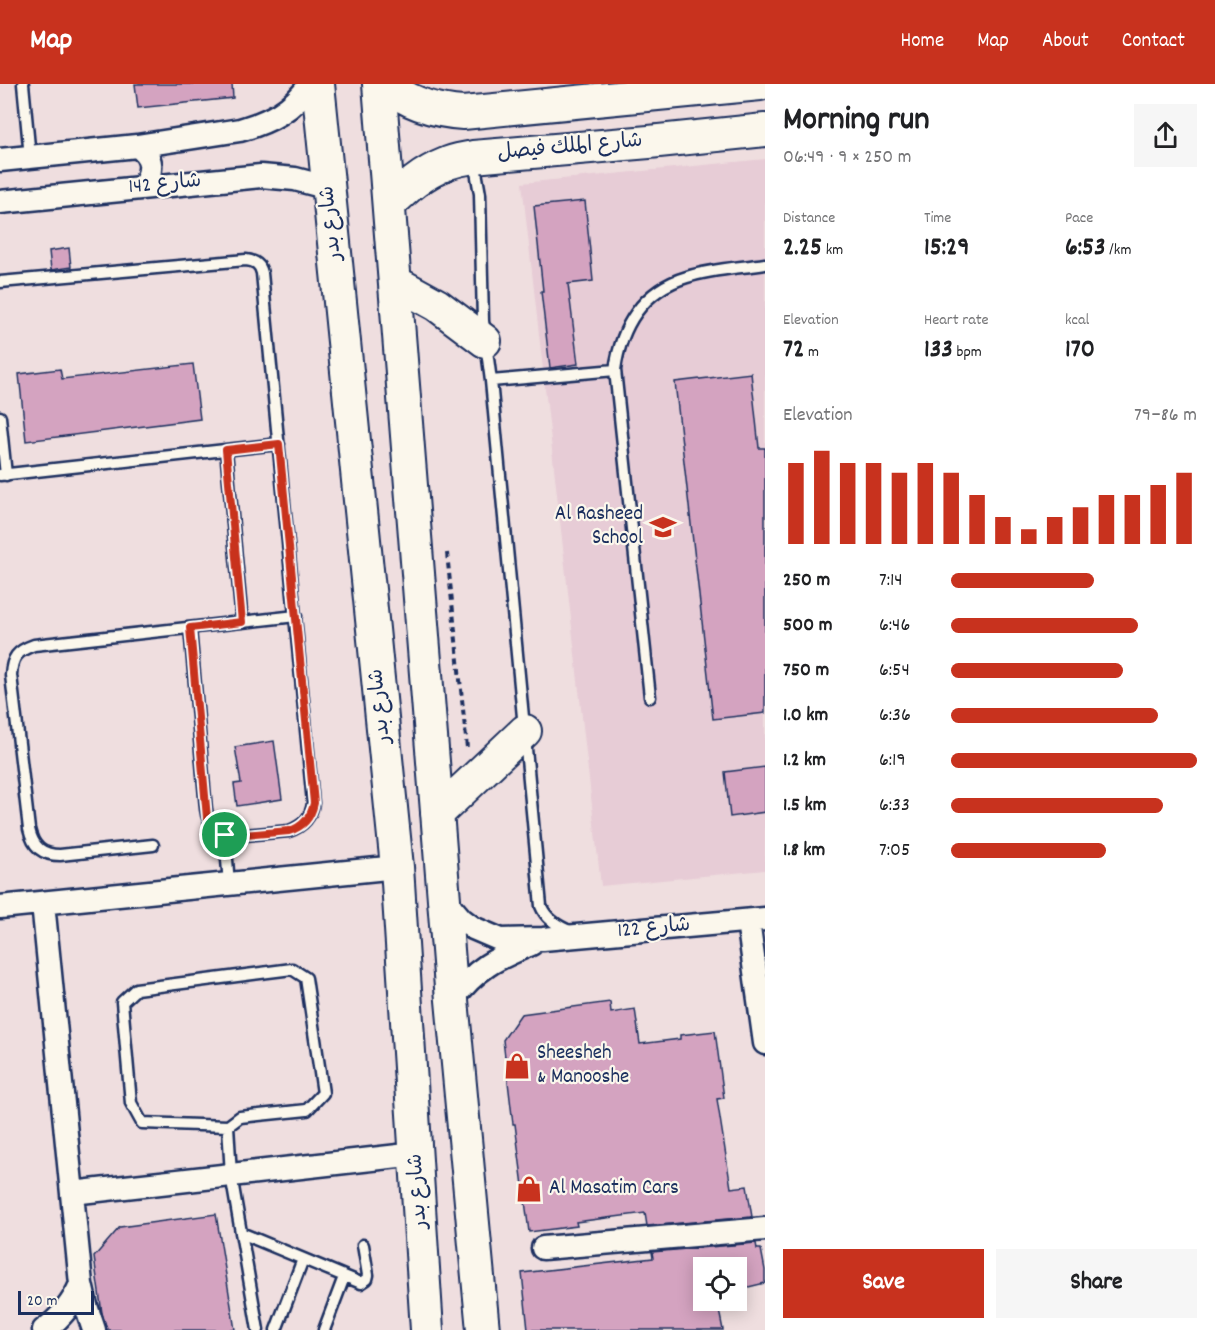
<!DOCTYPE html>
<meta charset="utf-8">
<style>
body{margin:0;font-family:Dekko,"Playpen Sans Arabic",sans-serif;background:#f6f6f6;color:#202124;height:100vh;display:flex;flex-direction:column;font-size:22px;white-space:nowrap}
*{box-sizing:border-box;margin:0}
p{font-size:20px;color:#757577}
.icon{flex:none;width:33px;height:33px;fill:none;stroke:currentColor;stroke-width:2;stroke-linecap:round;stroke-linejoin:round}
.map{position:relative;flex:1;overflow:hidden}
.panel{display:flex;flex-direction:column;background:#fff;width:450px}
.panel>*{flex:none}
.controls{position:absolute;left:693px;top:1173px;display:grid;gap:12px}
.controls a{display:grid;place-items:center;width:54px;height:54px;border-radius:0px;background:#fff;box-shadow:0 3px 15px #0003;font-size:30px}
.scale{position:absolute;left:18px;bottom:15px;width:76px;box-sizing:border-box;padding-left:6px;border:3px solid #1b2f5e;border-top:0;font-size:16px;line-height:21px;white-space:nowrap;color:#1b2f5e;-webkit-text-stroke:4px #fbf7ec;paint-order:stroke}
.pin{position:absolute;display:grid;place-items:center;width:51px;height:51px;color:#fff;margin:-26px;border:3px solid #fff;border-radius:50%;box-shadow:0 2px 6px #0007}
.round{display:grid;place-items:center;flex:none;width:63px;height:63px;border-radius:0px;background:#f6f6f6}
.summary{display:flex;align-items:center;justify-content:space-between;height:102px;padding:0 18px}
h1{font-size:33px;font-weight:800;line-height:45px}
.metrics{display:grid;grid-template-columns:repeat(3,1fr);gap:9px;height:102px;padding:6px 18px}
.metrics div{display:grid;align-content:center}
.metrics b{font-size:26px;font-weight:800}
.metrics small{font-size:16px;font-weight:400}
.metrics p{font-size:16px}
.chart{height:168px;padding:12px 18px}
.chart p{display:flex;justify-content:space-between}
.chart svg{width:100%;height:108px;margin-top:6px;stroke:#c8321e;stroke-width:6}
.primary-button{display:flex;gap:12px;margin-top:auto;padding:12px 18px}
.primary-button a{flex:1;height:69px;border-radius:0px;background:#c8321e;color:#fff;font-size:24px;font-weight:800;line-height:69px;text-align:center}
.primary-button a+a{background:#f6f6f6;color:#202124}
ul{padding:0 18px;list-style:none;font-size:20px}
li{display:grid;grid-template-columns:96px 72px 1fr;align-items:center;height:45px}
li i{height:15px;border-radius:8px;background:#c8321e}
header{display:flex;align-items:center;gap:36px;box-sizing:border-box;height:84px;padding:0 30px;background:#c8321e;color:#fff}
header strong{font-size:28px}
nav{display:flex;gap:33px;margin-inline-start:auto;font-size:21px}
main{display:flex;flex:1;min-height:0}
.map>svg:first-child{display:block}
.built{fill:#e7ccd6}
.building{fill:#d4a3c0;stroke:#1b2f5e;stroke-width:1.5}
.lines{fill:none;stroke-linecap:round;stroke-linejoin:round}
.lane-casing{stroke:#1b2f5e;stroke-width:15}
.street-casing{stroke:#1b2f5e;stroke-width:27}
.secondary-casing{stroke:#1b2f5e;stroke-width:36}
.path{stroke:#1b2f5e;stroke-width:4;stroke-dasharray:6 4.5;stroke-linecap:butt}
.lane{stroke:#fbf7ec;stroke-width:10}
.street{stroke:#fbf7ec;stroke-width:22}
.secondary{stroke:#fbf7ec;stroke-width:32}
.route-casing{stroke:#fff;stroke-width:12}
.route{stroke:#c8321e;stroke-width:8}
.labels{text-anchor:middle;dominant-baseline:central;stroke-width:4.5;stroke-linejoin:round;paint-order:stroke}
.street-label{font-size:21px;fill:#1b2f5e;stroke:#fbf7ec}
.poi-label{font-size:21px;fill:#1b2f5e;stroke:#fbf7ec;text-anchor:start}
</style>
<header>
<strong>Map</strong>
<nav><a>Home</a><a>Map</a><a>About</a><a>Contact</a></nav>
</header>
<main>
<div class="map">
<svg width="765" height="1246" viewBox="0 0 765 1246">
<rect width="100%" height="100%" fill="#efdedf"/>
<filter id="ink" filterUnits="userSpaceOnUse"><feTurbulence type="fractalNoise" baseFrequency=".0167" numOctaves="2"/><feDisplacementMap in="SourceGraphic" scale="12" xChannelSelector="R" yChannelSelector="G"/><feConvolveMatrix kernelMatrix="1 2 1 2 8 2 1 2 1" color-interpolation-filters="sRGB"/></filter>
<g filter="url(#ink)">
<path class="built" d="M765 75V786L601 802 522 99Z"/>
<path class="building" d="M135 0H232L233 14 138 24Z
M585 117 593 197 568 200 578 280 550 284 541 207H543L534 122Z
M69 164 71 183 51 186 49 167Z
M193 280 200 335 26 357 19 290 60 285 62 295Z
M751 289 759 364H765V629L713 635 675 298Z
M274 657 282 715 237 722 234 700 241 699 235 663Z
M765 683V728L730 733 725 688Z
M610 918 611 929 635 925 640 960 680 955V951L715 947 724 1014 717 1015 731 1104 747 1102 752 1133 647 1142 645 1129 576 1138 577 1142 529 1148 515 1040H513L503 956 521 930Z
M216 1130 235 1246H107L102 1229 94 1173 120 1143Z
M756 1159 757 1165H761L765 1186V1199L736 1206V1184H704V1216H717L723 1246H528L522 1189 653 1174 652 1168Z"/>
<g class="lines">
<g class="lane-casing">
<path id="lane" d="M23 0 30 73
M474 76 480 110 483 237 491 297 541 822C546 835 559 843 572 848
M0 198 246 176C255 177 260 180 262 189L313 719C311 734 303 742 289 747L234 752C217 750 208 742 206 725L190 544
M491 297 615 286
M0 333 6 391
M226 366 242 538
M0 391 279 360
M650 613 615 286C621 242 643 206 687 193 712 185 739 184 765 180
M225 751 229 800
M153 761 60 771C42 771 33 763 29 745L11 591C12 573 17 567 34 561L296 532
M228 1042 142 1039 131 1019 122 918 136 905 292 885 306 894 323 1009 307 1026 240 1033 228 1042 231 1091 258 1246
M241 1149 361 1199 367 1195 368 1191 363 1161
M276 1246 303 1175
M324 1246 344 1193"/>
</g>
<g class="street-casing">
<path id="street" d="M137 62C154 73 153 87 143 103
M0 76 137 62 240 46C269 38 293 26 310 0
M0 118 261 92 295 95 329 104
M443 814 461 835 473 844 501 856 543 855 765 835
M43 819 81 1200 86 1222 94 1246
M0 823 397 783
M748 837 765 959
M452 916C476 884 495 875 531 860
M72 1109 416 1070
M543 1164 765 1145
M44 1246C61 1234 73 1219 81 1200"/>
</g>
<g class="secondary-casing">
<path id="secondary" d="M318 0 397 783 427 1246
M379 0 452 916 483 1246
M385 0C408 19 433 27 463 29L760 0
M389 121C406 104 423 89 446 80 454 76 464 75 473 73L649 58 765 46
M395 198 437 221 485 257
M437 730 525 647"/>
</g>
<path class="path" d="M447 469 467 664"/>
<use href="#lane" class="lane"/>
<use href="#street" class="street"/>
<use href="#secondary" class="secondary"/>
</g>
</g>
<g class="lines" filter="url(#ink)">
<g class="route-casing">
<path id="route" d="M279 360 314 719C311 734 303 743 289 747L234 752C220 751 213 746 207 734L190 544 242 538 226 366Z"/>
</g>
<use href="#route" class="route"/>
</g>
<defs>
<g id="school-bare" transform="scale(2.07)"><path d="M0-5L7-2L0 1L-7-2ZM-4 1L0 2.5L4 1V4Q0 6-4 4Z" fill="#c8321e" stroke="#fbf7ec" stroke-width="2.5" paint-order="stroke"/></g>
<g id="shop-bare" transform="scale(2.07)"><path d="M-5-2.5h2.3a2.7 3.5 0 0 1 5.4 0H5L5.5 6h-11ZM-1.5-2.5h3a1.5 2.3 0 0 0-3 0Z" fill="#c8321e" stroke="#fbf7ec" stroke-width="2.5" paint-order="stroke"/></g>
</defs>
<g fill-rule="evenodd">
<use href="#school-bare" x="663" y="443"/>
<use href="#shop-bare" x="517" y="982"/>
<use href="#shop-bare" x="529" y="1105"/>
</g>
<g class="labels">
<g class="street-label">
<text transform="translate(570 64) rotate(-5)">شارع الملك فيصل</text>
<text transform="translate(165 101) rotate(-5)">شارع 142</text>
<text transform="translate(332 139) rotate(-96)">شارع بدر</text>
<text transform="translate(381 622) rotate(-96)">شارع بدر</text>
<text transform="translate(654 845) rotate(-5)">شارع 122</text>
<text transform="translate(419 1107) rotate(-94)">شارع بدر</text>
</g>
<g class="poi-label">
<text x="643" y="431" text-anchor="end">Al Rasheed<tspan x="643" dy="24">School</tspan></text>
<text x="537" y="970">Sheesheh<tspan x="537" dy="24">&amp; Manooshe</tspan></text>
<text x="549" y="1105">Al Masatim Cars</text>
</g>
</g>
</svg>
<div class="controls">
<a><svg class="icon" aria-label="locate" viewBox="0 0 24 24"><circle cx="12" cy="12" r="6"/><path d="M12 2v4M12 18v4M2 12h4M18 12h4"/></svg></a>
</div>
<div class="scale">20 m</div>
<div class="pin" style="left:225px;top:751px;background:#1e9e55"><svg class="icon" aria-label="arrive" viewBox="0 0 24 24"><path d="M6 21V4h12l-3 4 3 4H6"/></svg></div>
</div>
<section class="panel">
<div class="summary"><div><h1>Morning run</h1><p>06:49 · 9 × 250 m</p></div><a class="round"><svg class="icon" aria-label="share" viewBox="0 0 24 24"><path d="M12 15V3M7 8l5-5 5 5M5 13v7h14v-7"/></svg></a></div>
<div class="metrics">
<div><p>Distance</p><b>2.25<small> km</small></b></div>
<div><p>Time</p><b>15:29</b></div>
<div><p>Pace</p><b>6:53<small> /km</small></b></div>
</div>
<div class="metrics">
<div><p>Elevation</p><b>72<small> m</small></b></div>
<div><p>Heart rate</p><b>133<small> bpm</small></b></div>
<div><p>kcal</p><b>170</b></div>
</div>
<div class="chart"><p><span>Elevation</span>79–86 m</p>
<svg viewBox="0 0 160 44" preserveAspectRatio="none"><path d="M5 44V11M15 44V6M25 44V11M35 44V11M45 44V15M55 44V11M65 44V15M75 44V24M85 44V33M95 44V38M105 44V33M115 44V29M125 44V24M135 44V24M145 44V20M155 44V15"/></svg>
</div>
<ul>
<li><b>250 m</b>7:14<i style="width:58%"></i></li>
<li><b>500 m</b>6:46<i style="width:76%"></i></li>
<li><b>750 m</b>6:54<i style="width:70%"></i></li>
<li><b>1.0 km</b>6:36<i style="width:84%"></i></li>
<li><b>1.2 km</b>6:19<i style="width:100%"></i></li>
<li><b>1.5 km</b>6:33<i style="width:86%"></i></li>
<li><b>1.8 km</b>7:05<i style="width:63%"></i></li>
</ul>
<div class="primary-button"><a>Save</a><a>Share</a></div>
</section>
</main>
